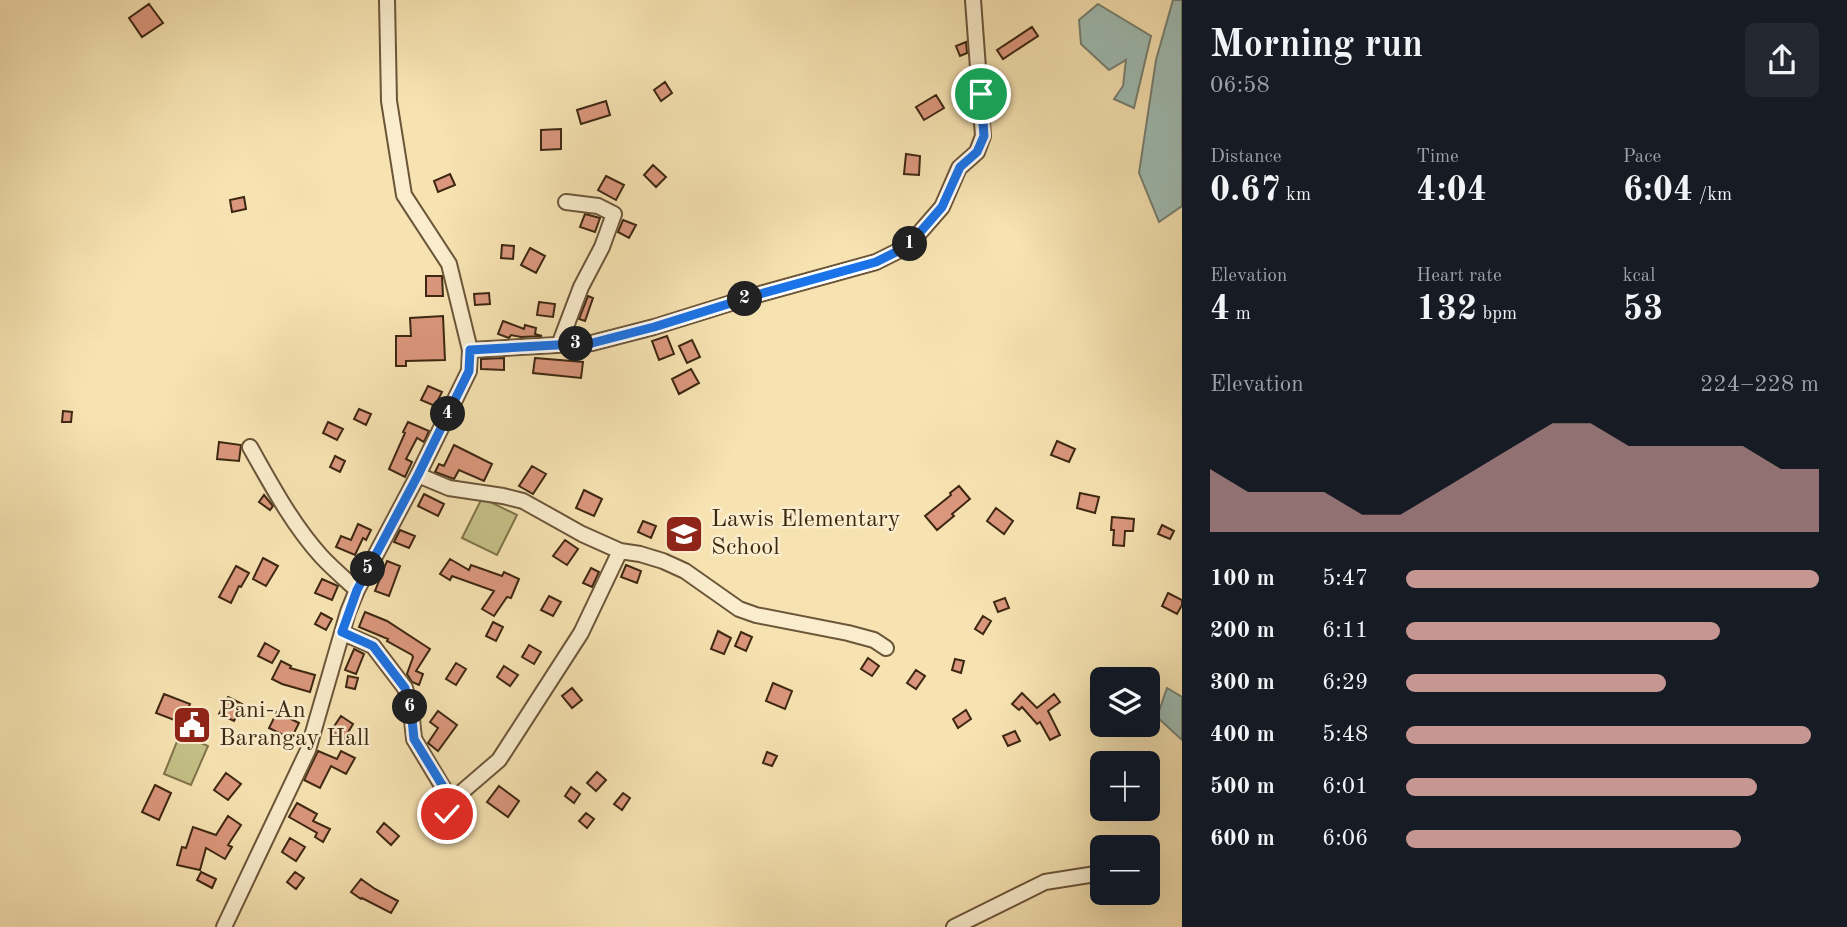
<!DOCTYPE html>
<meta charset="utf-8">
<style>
body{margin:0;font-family:"Old Standard TT",serif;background:#242831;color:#f1f3f6;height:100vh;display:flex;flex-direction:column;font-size:26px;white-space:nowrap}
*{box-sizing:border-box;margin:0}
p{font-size:23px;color:#9ea1a6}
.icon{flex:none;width:38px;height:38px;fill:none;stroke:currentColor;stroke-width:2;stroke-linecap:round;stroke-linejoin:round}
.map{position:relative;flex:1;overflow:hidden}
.side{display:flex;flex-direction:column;background:#171b24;width:665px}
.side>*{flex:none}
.controls{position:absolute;left:1090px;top:667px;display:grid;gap:14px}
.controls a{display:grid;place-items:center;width:70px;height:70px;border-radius:10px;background:#171b24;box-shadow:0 7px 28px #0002;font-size:35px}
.pin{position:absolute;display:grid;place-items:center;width:60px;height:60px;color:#fff;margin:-30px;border:4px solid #fff;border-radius:50%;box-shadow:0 2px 7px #0007}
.km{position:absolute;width:35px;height:35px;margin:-18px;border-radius:50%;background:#222;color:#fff;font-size:19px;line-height:35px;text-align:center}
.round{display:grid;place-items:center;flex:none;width:74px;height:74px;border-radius:10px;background:#242831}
.summary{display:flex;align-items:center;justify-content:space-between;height:119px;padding:0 28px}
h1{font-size:38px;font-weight:700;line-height:52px}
.figures{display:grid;grid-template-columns:repeat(3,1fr);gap:10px;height:119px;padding:7px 28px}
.figures div{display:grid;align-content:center}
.figures b{font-size:35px;font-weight:700}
.figures small{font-size:19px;font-weight:400}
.figures p{font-size:19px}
.chart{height:196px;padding:14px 28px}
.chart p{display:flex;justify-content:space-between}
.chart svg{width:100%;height:126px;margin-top:7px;fill:#c59692;opacity:.7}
ul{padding:0 28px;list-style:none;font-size:23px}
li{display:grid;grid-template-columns:112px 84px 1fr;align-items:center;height:52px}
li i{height:18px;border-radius:9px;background:#c59692}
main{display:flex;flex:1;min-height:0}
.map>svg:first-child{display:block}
.green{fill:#c4c187;stroke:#80744c;stroke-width:2}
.water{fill:#9fbdb4;stroke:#788173;stroke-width:2}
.building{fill:#db977d;stroke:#3d2711;stroke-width:2}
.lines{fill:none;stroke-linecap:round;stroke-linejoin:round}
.minor-casing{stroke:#6c5639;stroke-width:18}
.minor{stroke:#faedcd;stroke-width:14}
.route-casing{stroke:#fff;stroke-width:14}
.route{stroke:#1a73e8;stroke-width:9}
.labels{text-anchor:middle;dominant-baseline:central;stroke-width:5;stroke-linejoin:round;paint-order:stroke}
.poi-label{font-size:24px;fill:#3d2711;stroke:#faedcd;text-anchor:start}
</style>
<main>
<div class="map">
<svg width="1182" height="927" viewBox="0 0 1182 927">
<rect width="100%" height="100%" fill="#f7e3b2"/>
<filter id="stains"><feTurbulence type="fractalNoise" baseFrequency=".00286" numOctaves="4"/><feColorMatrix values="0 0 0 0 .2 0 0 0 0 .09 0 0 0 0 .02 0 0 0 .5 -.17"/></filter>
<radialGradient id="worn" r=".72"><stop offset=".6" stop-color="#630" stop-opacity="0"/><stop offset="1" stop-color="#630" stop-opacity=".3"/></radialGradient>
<path class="green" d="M482 498 517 515 497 555 462 538Z
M180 734 208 746 191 785 164 774Z"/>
<path class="water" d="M1173 0H1182V206L1159 222 1139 173 1156 60Z
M1098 4 1151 36 1134 108 1114 99 1123 86 1126 60 1109 70 1081 44 1079 20Z
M1167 688 1182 697V740L1157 717Z"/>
<path class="building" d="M149 4 163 23 142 37 129 18Z
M1032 27 1038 36 1003 59 997 50Z
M966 42 967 53 960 56 956 46Z
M665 82 672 93 661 101 654 90Z
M936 95 944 108 924 120 916 107Z
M606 101 610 115 581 124 577 110Z
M561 129V149L541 150V130Z
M906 154 920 156 919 175 904 174Z
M653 165 666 177 656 187 644 175Z
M450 174 455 185 438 192 434 181Z
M606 176 624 185 616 200 598 190Z
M244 197 246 209 232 212 230 200Z
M585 214 600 218 595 232 580 227Z
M623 220 636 225 629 238 618 232Z
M502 245 514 246 513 259 501 258Z
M530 248 545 256 536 273 521 265Z
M426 276H442L443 296H426Z
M489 293 490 304 475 305 474 294Z
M588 296 593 298 585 321 579 319Z
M539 302 555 304 553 317 537 315Z
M443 316 445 360 406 361V366H396V336H411L410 318Z
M503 321 524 329 525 325 536 328 535 334 542 336 521 337 511 335 509 338 498 334Z
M667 336 674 354 659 360 652 341Z
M692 340 700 357 687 363 679 346Z
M504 358V370L481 369V359Z
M535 358 583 362 581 378 533 373Z
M691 369 699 383 679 394 672 379Z
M428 386 442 392 435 406 421 400Z
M359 409 371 414 366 425 354 419Z
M63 411 72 412 71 422H62Z
M328 422 343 429 337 440 323 433Z
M408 422 429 431 424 442 417 438 406 459 412 462 405 477 389 469 405 433 403 432Z
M1057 441 1075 449 1069 462 1051 455Z
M219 442 241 445 239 461 217 459Z
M454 445 492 464 484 481 459 470 454 479 435 472 439 464 444 466Z
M335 456 345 461 340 472 330 467Z
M532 466 546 474 533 494 519 486Z
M959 486 970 499 952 514 954 516 937 530 925 516 951 495 950 493Z
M584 490 602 499 594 516 576 508Z
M1080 493 1099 497 1095 513 1077 508Z
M424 494 444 504 438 516 418 506Z
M264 495 273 506 270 510 259 502Z
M996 508 1013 521 1004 534 987 521Z
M677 517 689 522 685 530 682 529 677 542 667 537Z
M1112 517 1134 519 1133 531H1125L1124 546 1113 545 1114 530H1111Z
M643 521 656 526 651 538 638 532Z
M358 524 371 530 366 540 363 538 355 555 336 547 341 536 351 540Z
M1162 525 1174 531 1170 539 1158 534Z
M400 530 415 536 409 548 394 542Z
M565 540 578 549 567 565 553 556Z
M263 558 278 566 266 586 253 579Z
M450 559 469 570 471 565 502 576 504 572 519 579 511 598 507 597 494 616 482 609 494 591 452 576 450 580 440 574Z
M387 561 400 566 389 596 375 591Z
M626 565 641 571 637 583 621 577Z
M236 566 249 573 241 587 239 586 231 603 219 597Z
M591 568 599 572 592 587 583 583Z
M322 579 338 586 332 600 315 593Z
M1168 593 1182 600V605L1177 614 1162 606Z
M549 596 561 602 553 616 541 610Z
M1005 598 1009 608 998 612 994 602Z
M365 612 387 621 430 649 416 671 423 674 419 685 412 682 407 674 413 657 412 655 387 641 388 639 359 627Z
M321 613 332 619 326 630 315 624Z
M983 616 991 621 983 634 975 629Z
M493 622 503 627 496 641 486 636Z
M718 631 731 638 724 654 711 649Z
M741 632 752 637 746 651 735 646Z
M265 643 279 651 272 663 258 656Z
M529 645 541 652 534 664 522 657Z
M354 649 364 654 356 674 345 670Z
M868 658 879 666 872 676 861 669Z
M955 659 964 661 961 673 952 670Z
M281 661 291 666 290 668 315 675 310 692 282 684 272 679Z
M456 663 466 669 456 685 446 679Z
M504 666 518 675 510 686 497 677Z
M916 670 925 676 916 689 907 683Z
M348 676 358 678 355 689 346 687Z
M773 683 792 691 785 709 766 701Z
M572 688 582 700 572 708 562 696Z
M1022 693 1037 708 1054 694 1060 702 1048 711 1060 735 1050 740 1040 722 1037 724 1022 707 1019 710 1012 704Z
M164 694 190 704 182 723 156 713Z
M228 697 242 704 234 721 219 714Z
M966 710 971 719 958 728 953 719Z
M438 711 457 725 438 751 428 743 438 728 430 722Z
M277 712 299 723 291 739 269 728Z
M341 716 353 724 344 739 331 731Z
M1015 731 1020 741 1008 746 1003 736Z
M318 751 337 759 341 751 355 758 346 774 331 766 320 788 304 780Z
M767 752 777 756 772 766 763 763Z
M597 772 606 780 596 791 587 783Z
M226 773 241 784 228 800 214 790Z
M155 785 171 793 159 820 142 812Z
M499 786 519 801 508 817 487 802Z
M571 787 580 794 574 803 565 796Z
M623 793 630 798 622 810 614 804Z
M297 803 317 814 313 821 330 829 323 842 315 837 317 833 289 817Z
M586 813 594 819 587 828 579 821Z
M228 816 241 825 228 845 232 847 225 859 206 848 200 870 177 865 182 847 186 848 193 827 216 835Z
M384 823 399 836 391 845 377 832Z
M290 838 305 847 296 861 282 852Z
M201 872 216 879 212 888 197 880Z
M295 872 304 878 296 889 287 882Z
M361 879 375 889 398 901 391 913 362 898 361 899 351 892Z"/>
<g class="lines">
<g class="minor-casing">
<path id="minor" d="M559 345 581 287 602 247 614 214 598 206 566 202
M470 350 592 343 654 327 760 294 876 262 908 246 942 207 959 168 977 152 983 136 973 0
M250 447C271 484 292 524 321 556 332 568 345 579 357 590
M418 475 449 488 503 496 523 501 582 534 620 551 640 554 663 561 685 571 739 609 756 615 848 633 874 640 886 648
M343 633 373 646 405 688 411 710 414 739 447 794C450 809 444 819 437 833
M449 803 499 760 581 633 620 551
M224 927 308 750 348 612 357 590 418 475 469 371 470 350 449 264 404 195 389 101 387 0
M954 927 1045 882 1102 873"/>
</g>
<use href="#minor" class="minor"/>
</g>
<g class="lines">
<g class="route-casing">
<path id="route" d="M447 814 449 803 447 793 414 739 411 710 405 688 373 646 342 632 357 590 418 475 469 371 470 350 592 343 654 327 760 294 876 262 908 246 942 207 960 167 977 152 984 136 981 94"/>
</g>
<use href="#route" class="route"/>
</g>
<defs>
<g id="school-square" transform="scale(2.0125)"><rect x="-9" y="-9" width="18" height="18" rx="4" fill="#8f2418" stroke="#faedcd"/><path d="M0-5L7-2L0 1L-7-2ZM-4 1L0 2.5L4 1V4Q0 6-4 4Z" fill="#fff"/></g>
<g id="civic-square" transform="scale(2.0125)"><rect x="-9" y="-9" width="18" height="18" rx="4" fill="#8f2418" stroke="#faedcd"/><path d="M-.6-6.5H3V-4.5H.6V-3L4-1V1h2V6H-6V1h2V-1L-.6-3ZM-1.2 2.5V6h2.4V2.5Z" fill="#fff"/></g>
</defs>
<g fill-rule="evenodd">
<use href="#school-square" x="684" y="534"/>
<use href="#civic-square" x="192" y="725"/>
</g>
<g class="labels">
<g class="poi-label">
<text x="711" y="520">Lawis Elementary<tspan x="711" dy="28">School</tspan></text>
<text x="219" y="711">Pani-An<tspan x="219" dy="28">Barangay Hall</tspan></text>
</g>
</g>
<rect width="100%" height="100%" filter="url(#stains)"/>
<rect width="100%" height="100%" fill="url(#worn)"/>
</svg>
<div class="controls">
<a><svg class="icon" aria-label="layers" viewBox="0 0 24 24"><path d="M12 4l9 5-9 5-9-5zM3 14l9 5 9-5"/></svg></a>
<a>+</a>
<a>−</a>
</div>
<div class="pin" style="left:981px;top:94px;background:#1e9e55"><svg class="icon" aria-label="arrive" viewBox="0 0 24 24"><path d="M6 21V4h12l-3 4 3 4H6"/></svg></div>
<div class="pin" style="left:447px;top:814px;background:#d93025"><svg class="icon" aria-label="check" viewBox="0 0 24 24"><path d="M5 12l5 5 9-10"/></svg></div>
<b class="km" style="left:910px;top:244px">1</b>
<b class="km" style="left:745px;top:299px">2</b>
<b class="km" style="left:576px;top:344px">3</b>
<b class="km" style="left:448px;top:414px">4</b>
<b class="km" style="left:368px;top:569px">5</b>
<b class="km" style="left:410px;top:707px">6</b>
</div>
<section class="side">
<div class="summary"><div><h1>Morning run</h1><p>06:58</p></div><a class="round"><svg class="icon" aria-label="share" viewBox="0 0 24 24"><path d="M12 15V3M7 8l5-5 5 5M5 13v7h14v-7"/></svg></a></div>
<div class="figures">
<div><p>Distance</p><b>0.67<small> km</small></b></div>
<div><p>Time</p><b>4:04</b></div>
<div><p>Pace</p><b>6:04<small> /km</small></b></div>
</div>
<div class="figures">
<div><p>Elevation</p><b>4<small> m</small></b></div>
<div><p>Heart rate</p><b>132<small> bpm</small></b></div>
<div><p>kcal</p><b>53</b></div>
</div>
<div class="chart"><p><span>Elevation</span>224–228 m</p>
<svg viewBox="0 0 160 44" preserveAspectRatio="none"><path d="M0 44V22L10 30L20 30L30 30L40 38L50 38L60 30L70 22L80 14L90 6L100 6L110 14L120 14L130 14L140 14L150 22L160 22V44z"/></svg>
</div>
<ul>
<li><b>100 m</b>5:47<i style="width:100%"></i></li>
<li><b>200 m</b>6:11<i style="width:76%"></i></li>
<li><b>300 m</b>6:29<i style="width:63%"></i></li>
<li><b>400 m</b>5:48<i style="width:98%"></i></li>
<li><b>500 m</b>6:01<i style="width:85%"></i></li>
<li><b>600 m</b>6:06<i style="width:81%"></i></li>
</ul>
</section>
</main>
